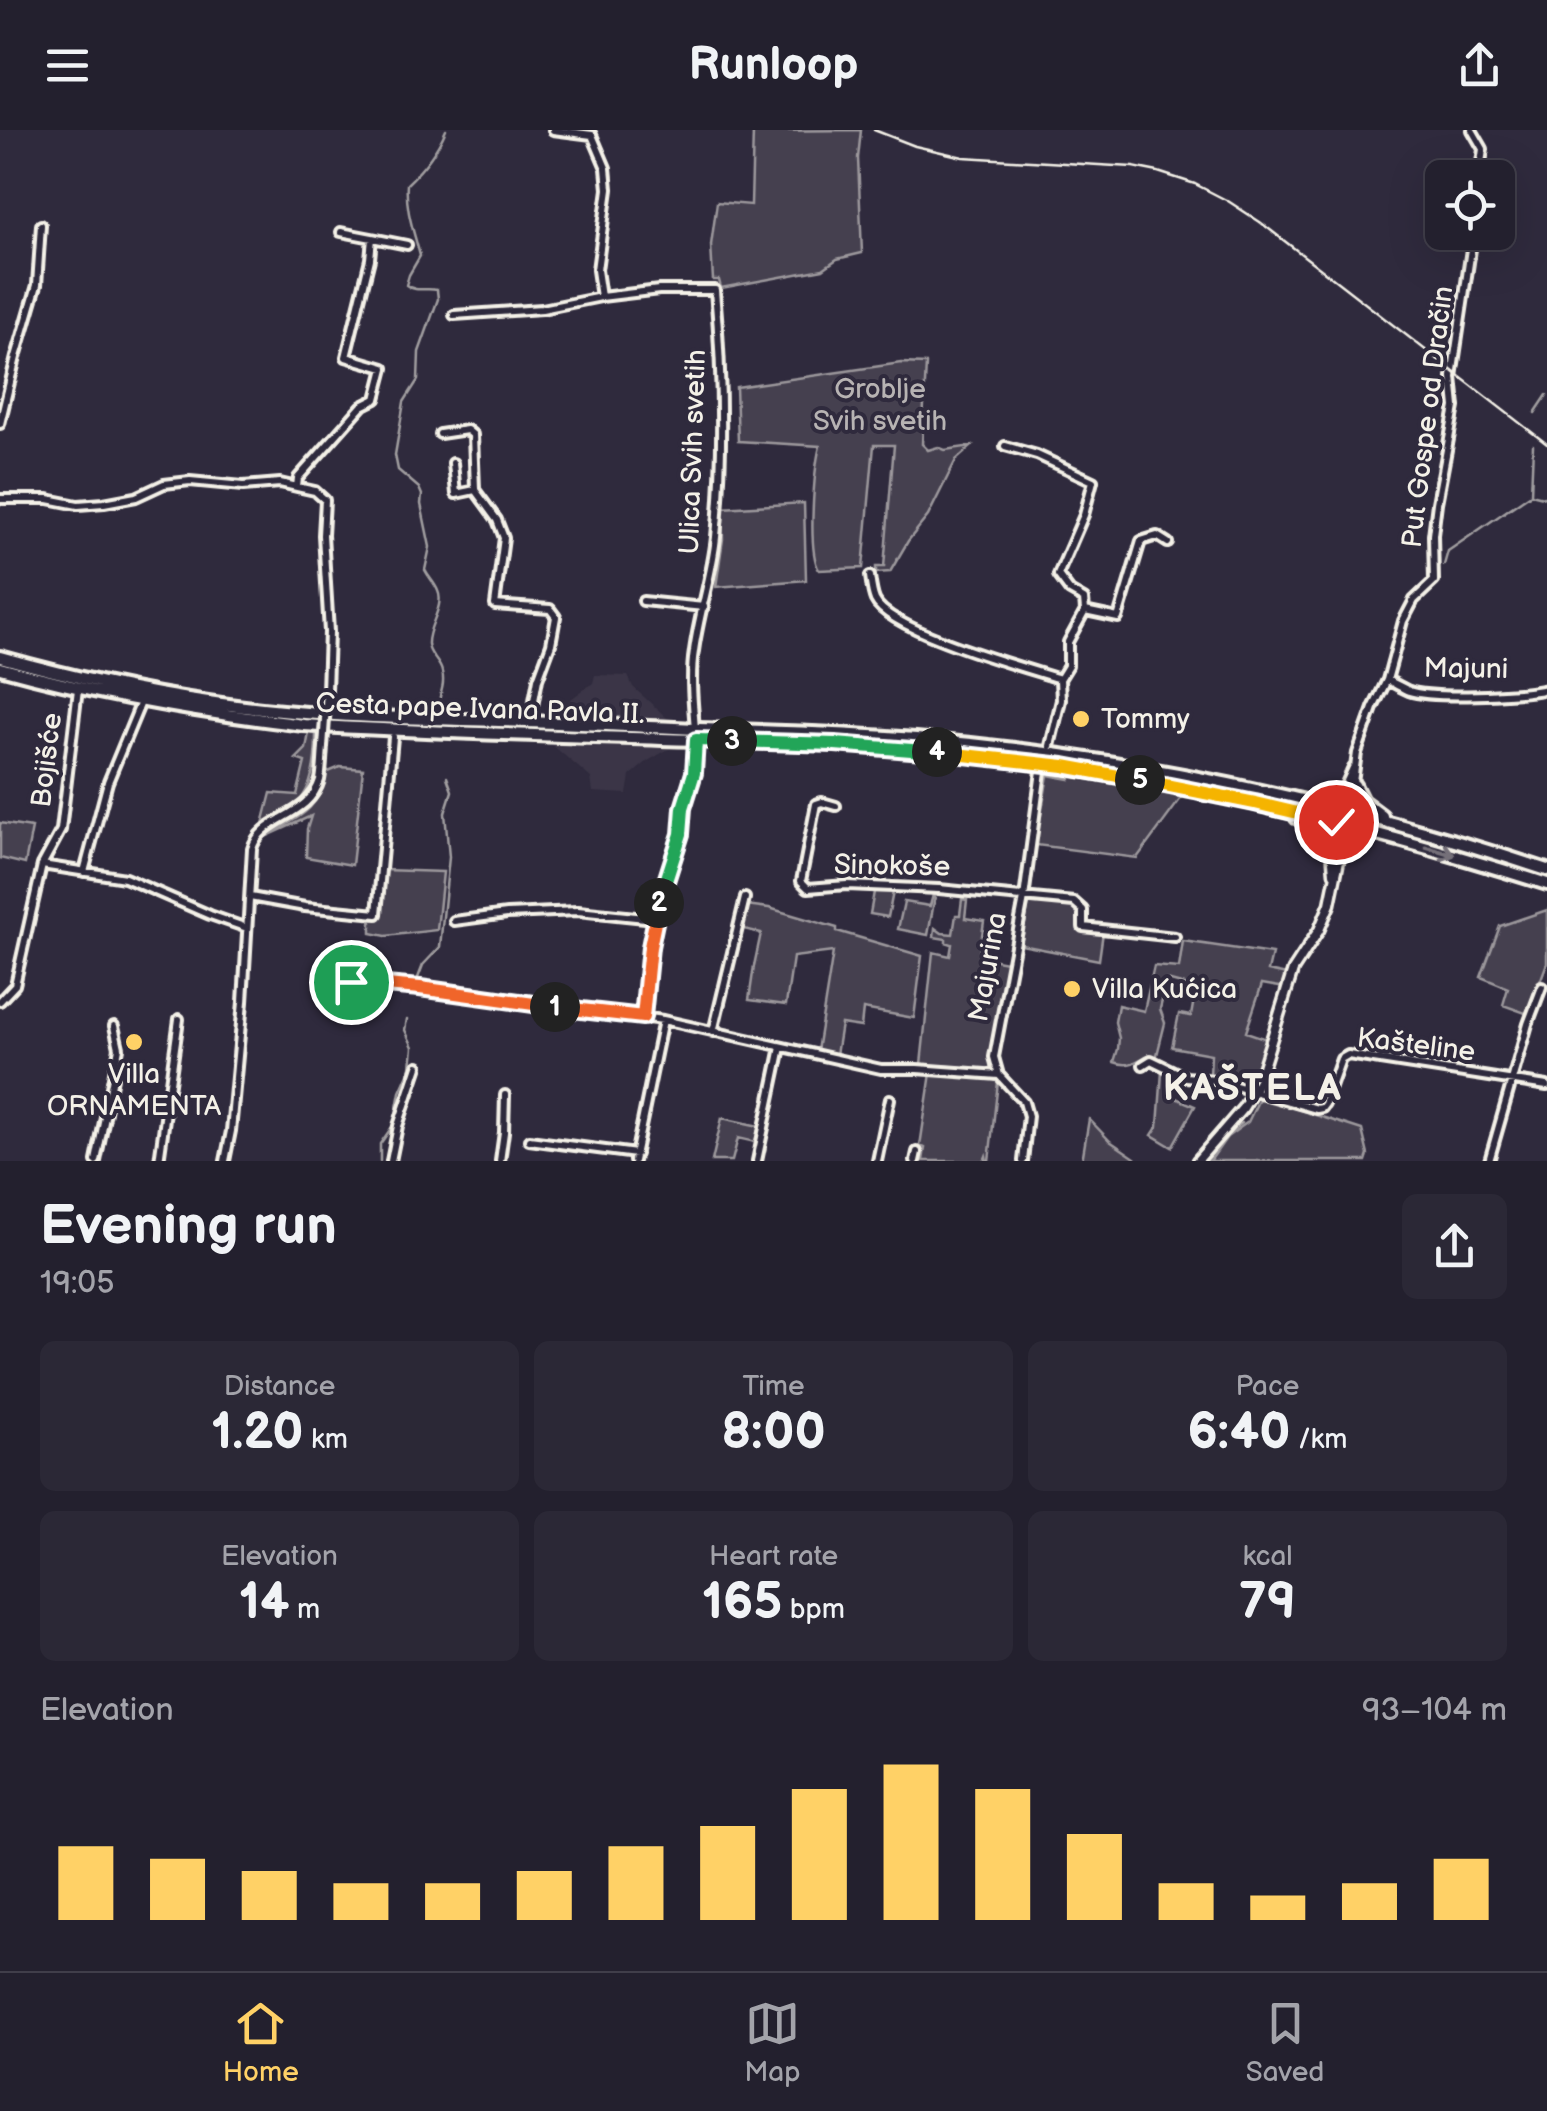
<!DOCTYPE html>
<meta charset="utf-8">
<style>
body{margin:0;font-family:"Balsamiq Sans",sans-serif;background:#2b2836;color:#f1f3f6;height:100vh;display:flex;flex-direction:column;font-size:38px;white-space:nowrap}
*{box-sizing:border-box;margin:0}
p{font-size:32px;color:#a3a3aa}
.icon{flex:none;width:55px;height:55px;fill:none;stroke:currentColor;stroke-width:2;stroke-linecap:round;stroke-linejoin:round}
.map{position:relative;height:1031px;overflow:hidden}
.side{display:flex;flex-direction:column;background:#23202e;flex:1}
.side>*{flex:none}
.buttons{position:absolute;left:1425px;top:30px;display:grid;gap:20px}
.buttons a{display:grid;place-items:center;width:90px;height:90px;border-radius:15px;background:#23202e;box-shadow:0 10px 40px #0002,0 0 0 2px #403e4a;font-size:50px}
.pin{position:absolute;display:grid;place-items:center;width:85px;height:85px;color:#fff;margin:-42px;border:5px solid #fff;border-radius:50%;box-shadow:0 2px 10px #0007}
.km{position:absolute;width:50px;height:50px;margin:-25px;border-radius:50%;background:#222;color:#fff;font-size:28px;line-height:50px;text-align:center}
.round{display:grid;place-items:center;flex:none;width:105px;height:105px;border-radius:15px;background:#2b2836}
.headline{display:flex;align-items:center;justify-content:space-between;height:170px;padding:0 40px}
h1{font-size:55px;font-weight:800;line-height:75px}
.metrics{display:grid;grid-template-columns:repeat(3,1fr);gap:15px;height:170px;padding:10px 40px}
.metrics div{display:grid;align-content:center;border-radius:15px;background:#2b2836;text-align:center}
.metrics b{font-size:50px;font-weight:800}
.metrics small{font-size:28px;font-weight:400}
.metrics p{font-size:28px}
.chart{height:280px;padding:20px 40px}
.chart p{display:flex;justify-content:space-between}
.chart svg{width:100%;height:180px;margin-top:10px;stroke:#ffd166;stroke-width:6}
header{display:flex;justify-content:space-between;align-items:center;height:130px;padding:0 40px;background:#23202e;font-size:45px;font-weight:800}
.tab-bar{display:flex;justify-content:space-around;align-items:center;height:140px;border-top:2px solid #403e4a;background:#23202e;font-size:28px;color:#a3a3aa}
.tab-bar a{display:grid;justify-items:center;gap:5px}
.tab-bar .on{color:#ffd166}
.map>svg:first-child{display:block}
.built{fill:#3b3647}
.green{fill:#454050;stroke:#9c989c;stroke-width:2.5}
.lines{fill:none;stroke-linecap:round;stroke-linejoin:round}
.stream{stroke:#a19ea0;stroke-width:2.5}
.minor-casing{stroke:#f4f1e8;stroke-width:14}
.tertiary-casing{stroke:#f4f1e8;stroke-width:15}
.primary-casing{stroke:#f4f1e8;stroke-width:18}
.minor{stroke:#2f2a3d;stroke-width:6}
.tertiary{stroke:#2f2a3d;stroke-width:8}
.primary{stroke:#2f2a3d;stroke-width:10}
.rail{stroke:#f4f1e8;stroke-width:2.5}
.minor-bridge-casing{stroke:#f4f1e8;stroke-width:14;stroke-linecap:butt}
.minor-bridge{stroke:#2f2a3d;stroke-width:6}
.oneway{stroke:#747079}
.split-1-casing{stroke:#fff;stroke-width:20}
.split-2-casing{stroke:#fff;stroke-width:20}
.split-3-casing{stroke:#fff;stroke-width:20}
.split-4-casing{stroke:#fff;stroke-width:20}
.split-5-casing{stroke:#fff;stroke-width:20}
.split-6-casing{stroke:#fff;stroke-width:20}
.split-1{stroke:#f0652b;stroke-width:12}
.split-2{stroke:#f0652b;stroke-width:12}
.split-3{stroke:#22a559;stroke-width:12}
.split-4{stroke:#22a559;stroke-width:12}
.split-5{stroke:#f5b400;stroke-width:12}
.split-6{stroke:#f5b400;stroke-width:12}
.poi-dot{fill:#ffd166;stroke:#2f2a3d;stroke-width:4}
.labels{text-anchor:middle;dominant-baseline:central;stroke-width:8;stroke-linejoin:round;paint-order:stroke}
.park-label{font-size:28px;fill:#b7b3b3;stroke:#2f2a3d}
.street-label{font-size:28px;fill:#f4f1e8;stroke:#2f2a3d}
.poi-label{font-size:28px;fill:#f4f1e8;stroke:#2f2a3d;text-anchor:start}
.district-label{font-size:38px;font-weight:bold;letter-spacing:2.5px;fill:#f4f1e8;stroke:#2f2a3d}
</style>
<header><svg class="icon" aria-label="menu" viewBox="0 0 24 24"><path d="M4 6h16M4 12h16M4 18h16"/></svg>Runloop<svg class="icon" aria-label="share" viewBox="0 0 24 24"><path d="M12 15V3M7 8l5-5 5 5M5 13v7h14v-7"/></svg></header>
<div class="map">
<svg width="1547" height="1031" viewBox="0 0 1547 1031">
<rect width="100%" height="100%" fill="#2f2a3d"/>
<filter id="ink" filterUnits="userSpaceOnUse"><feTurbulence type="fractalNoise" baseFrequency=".01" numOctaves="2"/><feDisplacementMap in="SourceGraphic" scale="20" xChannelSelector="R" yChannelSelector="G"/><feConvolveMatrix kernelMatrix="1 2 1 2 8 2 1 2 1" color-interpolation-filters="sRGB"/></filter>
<g filter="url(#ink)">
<path class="built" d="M595 545 628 546 633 557 667 588 649 592 570 589 549 585 593 553Z
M569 609 652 612 672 617 648 631 630 646 627 664 593 662 591 648 551 614Z"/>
<path class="green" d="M861 0 858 28 862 123 837 129 823 139 721 158 719 150H713L711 115 717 72 751 75 753 1Z
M901 233 926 234 922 314 928 320 938 317 945 320 972 316 956 330 928 386 908 411 890 442 876 443V437H884L894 315H874L863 438 819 440C807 420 814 340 820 316L738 311 736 257Z
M804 373 806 450 716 457 723 409 722 378Z
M309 603 316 604C316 648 309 679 263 694L271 663 297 665 305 632 296 629 306 619Z
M340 637 363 639 352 735 306 727 307 699 311 686 265 707C295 688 319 683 326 643Z
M1072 644 1185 663 1137 728 1036 715 1048 645 1070 649Z
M0 693 32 698 25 734 0 728Z
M383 740 443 742 437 800 386 806 371 803V786L379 784Z
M934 761H936L928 805 898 799 904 772 930 776Z
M874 762H893L888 787 870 784Z
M962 769 967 770 965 788 984 791 979 827 1007 832 990 939 921 934 933 822 950 826 952 814 946 812V809L934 807 935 798 942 803 953 804 956 785H960Z
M1029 772 1072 776 1079 780 1078 799 1103 802 1099 830 1021 815Z
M746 775 769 778 837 798V801L922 826 914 888 863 879 861 897 841 894 836 925 817 921 833 822 793 827 786 875 749 870 754 836 761 803 740 798Z
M1547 780V833L1528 884 1503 875 1508 858 1481 847 1500 796Z
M1183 811 1272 824 1268 841 1287 845 1285 858 1262 854 1246 902 1267 909 1252 956 1210 946 1211 924 1172 917 1179 884 1191 886 1196 858 1167 850 1160 879 1165 893 1156 929 1146 926C1134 933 1128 937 1114 932L1118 919 1119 908 1115 892 1118 875 1144 881 1154 836 1179 838Z
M1162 941 1178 949 1171 966 1195 976 1172 1017 1152 1005 1158 996Z
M931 943 990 948 998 952 989 1031H987L986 1026 984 1031H923L925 1018 920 1016Z
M1260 967 1362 1000 1368 1025 1366 1031H1210L1227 1007 1248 992Z
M722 988 759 996 755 1012 738 1008 732 1031H712Z
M1089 989 1110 1011 1135 1028 1133 1031H1082Z"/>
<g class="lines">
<path class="stream" d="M1535 283 1547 265
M1531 364 1533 315
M1444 435 1448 421 1531 364 1547 368
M437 581C438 567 446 556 442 542 440 531 428 525 428 514 427 497 445 476 438 461 435 453 429 448 425 440L430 417 421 374 422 365 419 358 398 340 395 325 404 272 418 250 419 222 438 169 437 160C425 157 417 163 406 155L409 145 420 126C414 102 405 79 407 54 423 39 437 21 446 0
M418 848 423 835 440 817 449 727 445 683 452 661 447 647
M380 1031V1014L394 994 400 962 411 937 413 917 405 900 407 889
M1207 1031 1226 1005 1242 993"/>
<g class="minor-casing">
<path id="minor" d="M553 0 592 5 606 38 608 59 597 140 601 167
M1472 0 1483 19 1479 48
M372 108 407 115
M454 185 542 179 601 167 659 160H715C722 241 724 325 716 407 712 446 699 483 694 521 690 546 693 574 695 599
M0 294 16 227 37 155 41 95
M440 304 467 300 473 305 475 359
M1005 316 1037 325 1093 351 1084 385 1058 445 1070 461 1084 469 1085 481
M453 333 456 364 475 360 497 390 504 408 495 475 550 479 556 487 551 514 538 549 530 592
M0 369H48L78 375 104 373 136 367 164 354 190 351 243 356 280 353 297 357
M870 446C871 453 872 463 875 470 889 501 1025 538 1060 549
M643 471 704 477
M1085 481 1118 488 1141 411 1157 406 1168 413
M1387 550C1394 553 1402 558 1409 561 1433 569 1520 565 1547 559
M327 561 329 502 323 405 325 370 315 361 297 357 298 348 362 276 376 269 384 238 346 227 370 129 372 108 341 102
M1050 616 1061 570 1060 549 1068 536V512L1085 481
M836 676 822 672 816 674 801 751 808 758 847 755 939 759 1074 772 1083 780V797L1175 807
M1339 678 1344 658 1353 638
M1349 681 1357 623 1373 578 1387 550 1403 491 1414 470 1434 451 1433 405 1437 373 1455 277 1452 247 1471 119V102
M42 735 125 748 210 785 247 798
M84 742 108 652 141 572
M250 767 305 777 377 784 393 607
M454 791 507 784 578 781 655 789
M351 852 420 858 663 890 881 939H917L999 945
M0 871 15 855 42 735 61 700 78 559
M643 887 655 789 681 704 683 678 693 643 695 610
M713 902 745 768
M1143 935 1151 930 1186 947 1214 950 1317 979 1322 978 1325 974 1341 929 1348 925 1547 956
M529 1010 636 1024
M96 1031 119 918 114 896
M159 1031 179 889
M225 1031 231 1001 243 872 252 719C261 686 309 688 320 650 322 640 322 627 323 617
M391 1031 398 996 418 936
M500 1031 504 1002 505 965
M634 1031 663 890
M757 1031 781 917
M877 1031 890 969
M915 1031 917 1022
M1023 1031 1028 986 1024 972 999 945 994 927 1024 768 1041 641
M1489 1031 1528 894 1542 857"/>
</g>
<g class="tertiary-casing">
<path id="tertiary" d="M1334 743 1332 719 1339 678
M1197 1031 1243 978 1258 953 1293 840 1319 800 1330 774 1349 681"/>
</g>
<g class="primary-casing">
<path id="primary" d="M0 527C68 546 138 562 208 572 304 587 402 588 499 591 564 593 630 596 696 599 769 601 843 603 916 609 1131 626 1342 672 1547 740
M0 538C101 566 201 583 304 595 435 603 567 606 698 610 756 611 815 612 873 616 1103 632 1327 684 1547 754
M1354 655 1362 671 1382 686
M1297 688C1314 692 1326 703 1332 719"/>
</g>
<use href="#minor" class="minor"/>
<use href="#tertiary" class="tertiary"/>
<use href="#primary" class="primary"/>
<path class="rail" d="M874 0 915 16 963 27 1133 37 1158 42 1195 54 1228 71 1260 92 1547 314"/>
<g class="minor-bridge-casing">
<path id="minor-bridge" d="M323 617 327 561"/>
</g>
<use href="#minor-bridge" class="minor-bridge"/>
</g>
<defs><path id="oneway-shaft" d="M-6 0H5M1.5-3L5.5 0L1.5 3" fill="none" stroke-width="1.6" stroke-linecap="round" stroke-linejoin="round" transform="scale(2.5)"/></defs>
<use class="oneway" href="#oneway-shaft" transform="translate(1440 721) rotate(17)"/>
</g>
<g class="lines" filter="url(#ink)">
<g class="split-1-casing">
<path id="split-1" d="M351 852 420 858 555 877"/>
</g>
<g class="split-2-casing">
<path id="split-2" d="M555 877 643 887 650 817 659 773"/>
</g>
<g class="split-3-casing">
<path id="split-3" d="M659 773 681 704 683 678 694 643 696 610 732 611"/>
</g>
<g class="split-4-casing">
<path id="split-4" d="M732 611 835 614 937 622"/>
</g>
<g class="split-5-casing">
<path id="split-5" d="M937 622 1064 636 1140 650"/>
</g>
<g class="split-6-casing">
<path id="split-6" d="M1140 650 1255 673 1336 692"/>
</g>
<use href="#split-1" class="split-1"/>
<use href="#split-2" class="split-2"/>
<use href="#split-3" class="split-3"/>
<use href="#split-4" class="split-4"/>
<use href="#split-5" class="split-5"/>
<use href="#split-6" class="split-6"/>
</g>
<g class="poi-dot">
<circle cx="1081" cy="589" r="10"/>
<circle cx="1072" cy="859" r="10"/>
<circle cx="134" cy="912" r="10"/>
</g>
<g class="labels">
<g class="park-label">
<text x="880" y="259">Groblje<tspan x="880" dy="32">Svih svetih</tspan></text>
</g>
<g class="street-label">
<text transform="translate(1428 287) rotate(-83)">Put Gospe od Dračin</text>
<text transform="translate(693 322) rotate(-88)">Ulica Svih svetih</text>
<text transform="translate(1466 539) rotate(1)">Majuni</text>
<text transform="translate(480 579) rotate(2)">Cesta pape Ivana Pavla II.</text>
<text transform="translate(47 630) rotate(-83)">Bojišće</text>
<text transform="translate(892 736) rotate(1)">Sinokoše</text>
<text transform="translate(988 837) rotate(-80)">Majurina</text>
<text transform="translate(1416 915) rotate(7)">Kašteline</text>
</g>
<g class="poi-label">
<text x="1101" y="589">Tommy</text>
<text x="1092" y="859">Villa Kućica</text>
<text x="134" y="944" text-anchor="middle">Villa<tspan x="134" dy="32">ORNAMENTA</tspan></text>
</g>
<g class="district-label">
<text x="1253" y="958">KAŠTELA</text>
</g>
</g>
</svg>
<div class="buttons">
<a><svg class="icon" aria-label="locate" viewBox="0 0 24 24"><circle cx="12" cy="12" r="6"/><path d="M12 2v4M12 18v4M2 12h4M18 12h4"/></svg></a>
</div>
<div class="pin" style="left:351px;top:852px;background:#1e9e55"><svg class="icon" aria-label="arrive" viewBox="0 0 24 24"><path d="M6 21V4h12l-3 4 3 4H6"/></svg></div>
<div class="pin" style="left:1336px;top:692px;background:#d93025"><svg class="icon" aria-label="check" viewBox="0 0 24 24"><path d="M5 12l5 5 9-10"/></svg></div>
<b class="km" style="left:555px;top:877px">1</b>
<b class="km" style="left:659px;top:773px">2</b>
<b class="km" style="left:732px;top:611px">3</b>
<b class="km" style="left:937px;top:622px">4</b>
<b class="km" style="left:1140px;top:650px">5</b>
</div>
<section class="side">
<div class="headline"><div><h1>Evening run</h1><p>19:05</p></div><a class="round"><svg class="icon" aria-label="share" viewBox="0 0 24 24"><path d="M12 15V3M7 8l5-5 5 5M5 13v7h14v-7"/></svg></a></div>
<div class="metrics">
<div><p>Distance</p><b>1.20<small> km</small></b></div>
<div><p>Time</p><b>8:00</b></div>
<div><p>Pace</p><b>6:40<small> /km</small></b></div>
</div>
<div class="metrics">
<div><p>Elevation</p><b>14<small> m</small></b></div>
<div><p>Heart rate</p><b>165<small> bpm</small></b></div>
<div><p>kcal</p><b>79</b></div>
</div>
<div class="chart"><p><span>Elevation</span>93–104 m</p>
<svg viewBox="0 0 160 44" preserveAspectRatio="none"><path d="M5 44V26M15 44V29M25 44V32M35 44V35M45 44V35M55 44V32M65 44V26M75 44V21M85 44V12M95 44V6M105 44V12M115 44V23M125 44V35M135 44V38M145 44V35M155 44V29"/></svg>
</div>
</section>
<nav class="tab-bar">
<a class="on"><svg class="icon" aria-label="home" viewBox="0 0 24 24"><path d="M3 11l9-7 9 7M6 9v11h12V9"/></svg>Home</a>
<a><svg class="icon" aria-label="map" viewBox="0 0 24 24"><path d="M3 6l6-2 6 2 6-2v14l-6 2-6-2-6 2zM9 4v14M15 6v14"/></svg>Map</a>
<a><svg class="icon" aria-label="saved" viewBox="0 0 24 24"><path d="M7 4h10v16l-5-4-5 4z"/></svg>Saved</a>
</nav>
